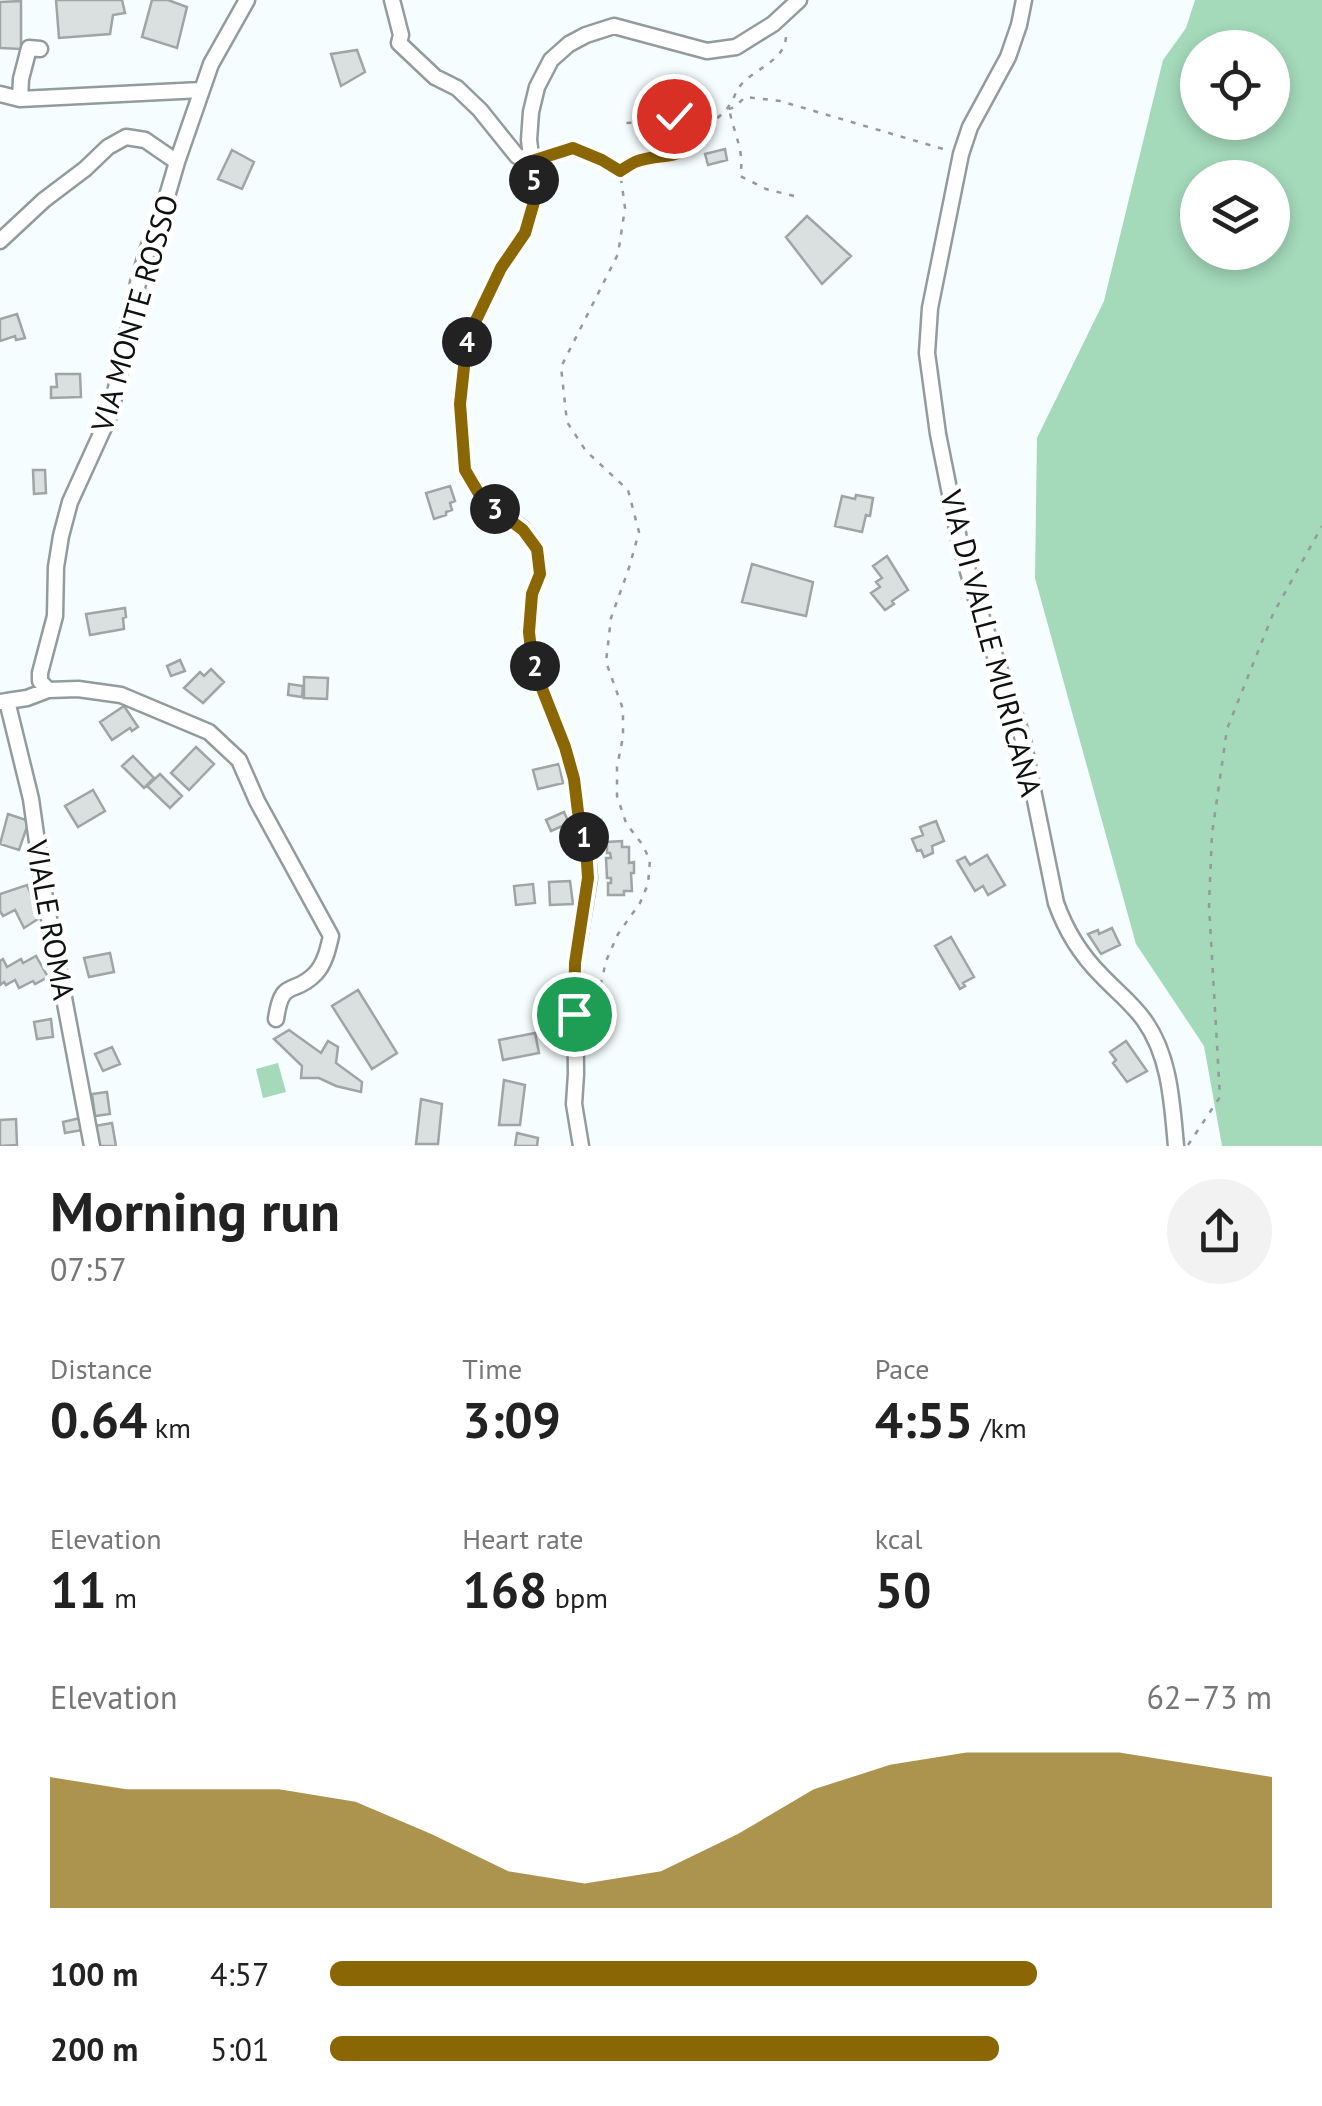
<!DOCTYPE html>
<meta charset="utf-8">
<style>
body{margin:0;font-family:"PT Sans",sans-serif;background:#f2f2f2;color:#222;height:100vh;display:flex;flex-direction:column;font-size:38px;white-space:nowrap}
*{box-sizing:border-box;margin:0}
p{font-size:32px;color:#767676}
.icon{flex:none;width:55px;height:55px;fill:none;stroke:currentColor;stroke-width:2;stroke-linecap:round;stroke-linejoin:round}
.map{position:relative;height:1146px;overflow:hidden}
.drawer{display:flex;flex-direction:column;background:#fff;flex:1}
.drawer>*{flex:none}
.controls{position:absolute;left:1180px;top:30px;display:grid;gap:20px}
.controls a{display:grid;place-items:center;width:110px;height:110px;border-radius:50%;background:#fff;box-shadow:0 5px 15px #0003;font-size:50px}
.pin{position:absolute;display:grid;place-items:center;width:85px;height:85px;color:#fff;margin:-42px;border:5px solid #fff;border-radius:50%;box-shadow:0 2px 10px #0007}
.km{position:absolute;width:50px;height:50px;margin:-25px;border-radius:50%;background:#222;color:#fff;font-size:28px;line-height:50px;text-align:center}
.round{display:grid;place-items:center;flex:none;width:105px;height:105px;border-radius:52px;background:#f2f2f2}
.head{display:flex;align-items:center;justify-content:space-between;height:170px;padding:0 50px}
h1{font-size:55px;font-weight:700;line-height:75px}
.metrics{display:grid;grid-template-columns:repeat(3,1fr);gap:15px;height:170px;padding:10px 50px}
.metrics div{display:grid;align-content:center}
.metrics b{font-size:50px;font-weight:700}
.metrics small{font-size:28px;font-weight:400}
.metrics p{font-size:28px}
.chart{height:280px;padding:20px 50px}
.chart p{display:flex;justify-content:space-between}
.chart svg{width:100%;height:180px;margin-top:10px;fill:#8a6604;opacity:.7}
ul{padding:0 50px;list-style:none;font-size:32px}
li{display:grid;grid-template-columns:160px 120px 1fr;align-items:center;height:75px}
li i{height:25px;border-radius:12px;background:#8a6604}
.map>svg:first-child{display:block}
.green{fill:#a4d9ba;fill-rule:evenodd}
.building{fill:#d9e0df;stroke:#9ea5a3;stroke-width:2.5}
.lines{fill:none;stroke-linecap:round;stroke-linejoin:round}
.minor-casing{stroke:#949b9c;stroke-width:19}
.path{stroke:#94999a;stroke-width:2.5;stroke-dasharray:5 8;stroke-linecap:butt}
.minor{stroke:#fff;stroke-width:14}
.route-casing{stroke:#fff;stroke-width:20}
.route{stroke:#8a6604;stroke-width:12}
.labels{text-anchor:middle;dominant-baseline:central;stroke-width:10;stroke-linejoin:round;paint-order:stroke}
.street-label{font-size:30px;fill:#0e1011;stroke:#fff}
</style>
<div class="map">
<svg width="1322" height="1146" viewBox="0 0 1322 1146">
<rect width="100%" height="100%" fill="#f6fdfe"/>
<path class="green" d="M1195 0H1322V1146H1222L1204 1046 1136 944 1035 578 1037 438 1104 301 1163 60 1186 28ZM1198 48H1272V122H1198ZM1198 178H1272V252H1198Z
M278 1063 286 1092 263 1098 256 1069Z"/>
<path class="building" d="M56 0H122L125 13 113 15 110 34 59 38Z
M152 0H168L187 7 177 48 142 37Z
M21 1V49L0 48V2Z
M357 50 365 72 341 86 331 54Z
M725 149 727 160 708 165 705 154Z
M232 150 254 162 242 189 218 179Z
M807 216 851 256 822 284 786 237Z
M17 314 25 338 16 340 15 336 0 341V319Z
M56 374H80L81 397 51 398V387H57Z
M33 470H45L46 493 34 494Z
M450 486 455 501 450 503 452 510 446 512V515L434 519 426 493Z
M856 495 873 498 870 516 866 515 862 532 835 526 842 496 855 499Z
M887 556 908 590 892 601 894 604 885 610 871 593 880 587 876 582 882 578 873 566Z
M752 564 813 582 806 616 742 602Z
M125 608 126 617 123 618 124 629 90 635 86 614Z
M180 660 185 671 171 676 167 666Z
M211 669 224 682 203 703 184 688 200 672 204 676Z
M304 677 328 678 327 699 304 698Z
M289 684 303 686 302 697 288 695Z
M124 706 138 727 132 731 130 728 112 740 100 722Z
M196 747 214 764 189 790 171 773Z
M133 756 154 778 144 788 122 766Z
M559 764 563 783 538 789 533 770Z
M160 774 182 796 170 808 147 786Z
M93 790 105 811 78 827 65 806Z
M564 812 569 823 551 831 546 820Z
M8 814 29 821 19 850 0 844Z
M936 821 944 841 932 846 933 853 924 857 921 850 917 851 912 839 923 835 920 827Z
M622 841V847H629V863L634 862V873H631L632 891H624V895H608V883H611V878H607L606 858H611L610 853H607V842Z
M987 855 1005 885 988 895 983 886 975 891 957 861 965 857 970 865Z
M570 881 573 904 550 905 549 882Z
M533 884 535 903 516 905 514 886Z
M27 885 41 917 24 928 15 910 3 916 0 911V894Z
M1112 928 1120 945 1101 954 1088 934 1098 930 1099 934Z
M951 937 974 977 963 983 965 986 960 989 935 946Z
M110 953 114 972 89 977 84 958Z
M36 956 48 977 35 984 33 981 19 988 15 980 6 985 4 982 0 985V961L3 959 7 967 21 959 23 963Z
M358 990 397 1053 372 1069 332 1006Z
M51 1019 53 1037 37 1039 34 1022Z
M289 1030 321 1053 328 1041 338 1047 336 1063 362 1082 361 1092 336 1086 319 1078H301L302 1066 274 1039Z
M535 1033 539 1053 503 1060 499 1040Z
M1126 1041 1147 1071 1127 1082 1113 1063 1116 1060 1110 1052Z
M112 1047 120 1064 103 1071 95 1054Z
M504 1080 525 1085 520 1125H499Z
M107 1092 110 1114 95 1116 92 1094Z
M421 1099 442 1104 438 1144H416Z
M80 1118 82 1130 65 1133 63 1122Z
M16 1119 17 1145 0 1146V1120Z
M112 1123 116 1146H99L95 1126Z
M517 1133 538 1138 537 1146H515Z"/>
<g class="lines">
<g class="minor-casing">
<path id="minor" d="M392 0 401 35 399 43 435 77 457 88 480 110 517 156 532 161
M1024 0 1019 25 1008 57 970 127 961 154 930 308 927 353 938 434 960 544 979 609 1022 736 1056 903C1066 931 1081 955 1101 975 1115 990 1132 1003 1144 1020 1170 1056 1172 1103 1176 1146
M40 49 29 48 21 79 20 99 201 90
M0 94 20 99
M0 241 44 200 85 169 108 147 126 137 145 140 177 162
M48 690 40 681V673L55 616 56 567 61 536 70 502 111 412 138 283 147 251 165 203 177 162 211 64 247 0
M7 701 27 698 48 690 78 689 121 695 209 732 239 760 257 801 331 936C328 949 325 963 316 973 294 997 282 976 276 1019
M1 702 7 701 31 799 44 892 92 1146
M581 1146 574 1104 576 1074 575 963 589 878 586 847 578 812 574 779 565 747 541 686 531 650 529 631 532 594 540 574 537 549 523 529 498 511 478 492 465 470 460 404 467 339 501 268 525 233 536 195 529 140 531 112 537 87 551 60 569 44 586 35 614 26 707 51 736 47 773 24 799 0"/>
</g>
<path class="path" d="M696 133C709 124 725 115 732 101 737 92 734 94 740 86 754 68 787 61 786 34
M542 157C579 143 588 152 620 171L625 208 618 254 561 367 567 422 586 451 628 490 639 532 629 568 611 618 606 662 623 709V737L617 767V796L626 823 642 844 650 860 648 884 640 903 618 934 606 961 590 1033
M622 171 636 161 666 157 689 147 695 134 697 120 687 114 645 122 624 123
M794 196 766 189 740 176C745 153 735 136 730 113L726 110 735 107 745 97 780 101 950 151
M1188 1145 1220 1097 1209 905 1212 834 1227 729 1273 614 1322 526"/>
<use href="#minor" class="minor"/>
</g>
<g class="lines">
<g class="route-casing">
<path id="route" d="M574 1014 575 963 588 878 586 847 578 812 574 779 565 747 541 686 531 650 529 632 532 594 540 574 537 549 523 530 498 511 478 492 465 470 460 404 467 339 501 268 525 233 536 195 532 161 573 148 602 160 620 171C625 168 629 165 635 162 665 150 690 167 697 120L687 114 674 116"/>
</g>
<use href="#route" class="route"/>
</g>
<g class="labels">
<g class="street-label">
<text transform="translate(134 313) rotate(-74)">VIA MONTE ROSSO</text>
<text transform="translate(992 643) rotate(75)">VIA DI VALLE MURICANA</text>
<text transform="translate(51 920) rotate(80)">VIALE ROMA</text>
</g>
</g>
</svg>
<div class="controls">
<a><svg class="icon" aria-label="locate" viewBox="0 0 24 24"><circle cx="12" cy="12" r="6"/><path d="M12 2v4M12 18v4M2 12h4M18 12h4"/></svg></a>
<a><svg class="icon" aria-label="layers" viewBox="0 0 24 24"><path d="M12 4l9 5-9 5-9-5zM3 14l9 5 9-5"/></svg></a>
</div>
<div class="pin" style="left:574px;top:1014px;background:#1e9e55"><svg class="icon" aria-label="arrive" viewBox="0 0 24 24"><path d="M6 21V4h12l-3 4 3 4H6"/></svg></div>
<div class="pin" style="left:674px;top:116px;background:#d93025"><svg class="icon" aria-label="check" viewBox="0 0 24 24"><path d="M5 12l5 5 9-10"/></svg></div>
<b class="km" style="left:584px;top:837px">1</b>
<b class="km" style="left:535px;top:666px">2</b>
<b class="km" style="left:495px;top:509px">3</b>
<b class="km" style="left:467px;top:342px">4</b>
<b class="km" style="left:534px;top:180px">5</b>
</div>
<section class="drawer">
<div class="head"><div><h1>Morning run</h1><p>07:57</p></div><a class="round"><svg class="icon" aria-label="share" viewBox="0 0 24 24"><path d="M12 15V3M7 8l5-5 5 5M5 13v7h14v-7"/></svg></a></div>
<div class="metrics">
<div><p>Distance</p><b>0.64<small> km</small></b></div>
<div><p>Time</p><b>3:09</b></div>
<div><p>Pace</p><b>4:55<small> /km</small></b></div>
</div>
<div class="metrics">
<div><p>Elevation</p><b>11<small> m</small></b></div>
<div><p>Heart rate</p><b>168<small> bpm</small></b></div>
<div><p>kcal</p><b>50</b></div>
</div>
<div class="chart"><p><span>Elevation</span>62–73 m</p>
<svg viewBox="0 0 160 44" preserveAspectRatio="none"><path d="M0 44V12L10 15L20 15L30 15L40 18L50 26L60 35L70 38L80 35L90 26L100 15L110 9L120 6L130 6L140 6L150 9L160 12V44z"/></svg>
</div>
<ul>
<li><b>100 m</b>4:57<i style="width:75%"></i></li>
<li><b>200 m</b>5:01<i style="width:71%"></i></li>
</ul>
</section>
